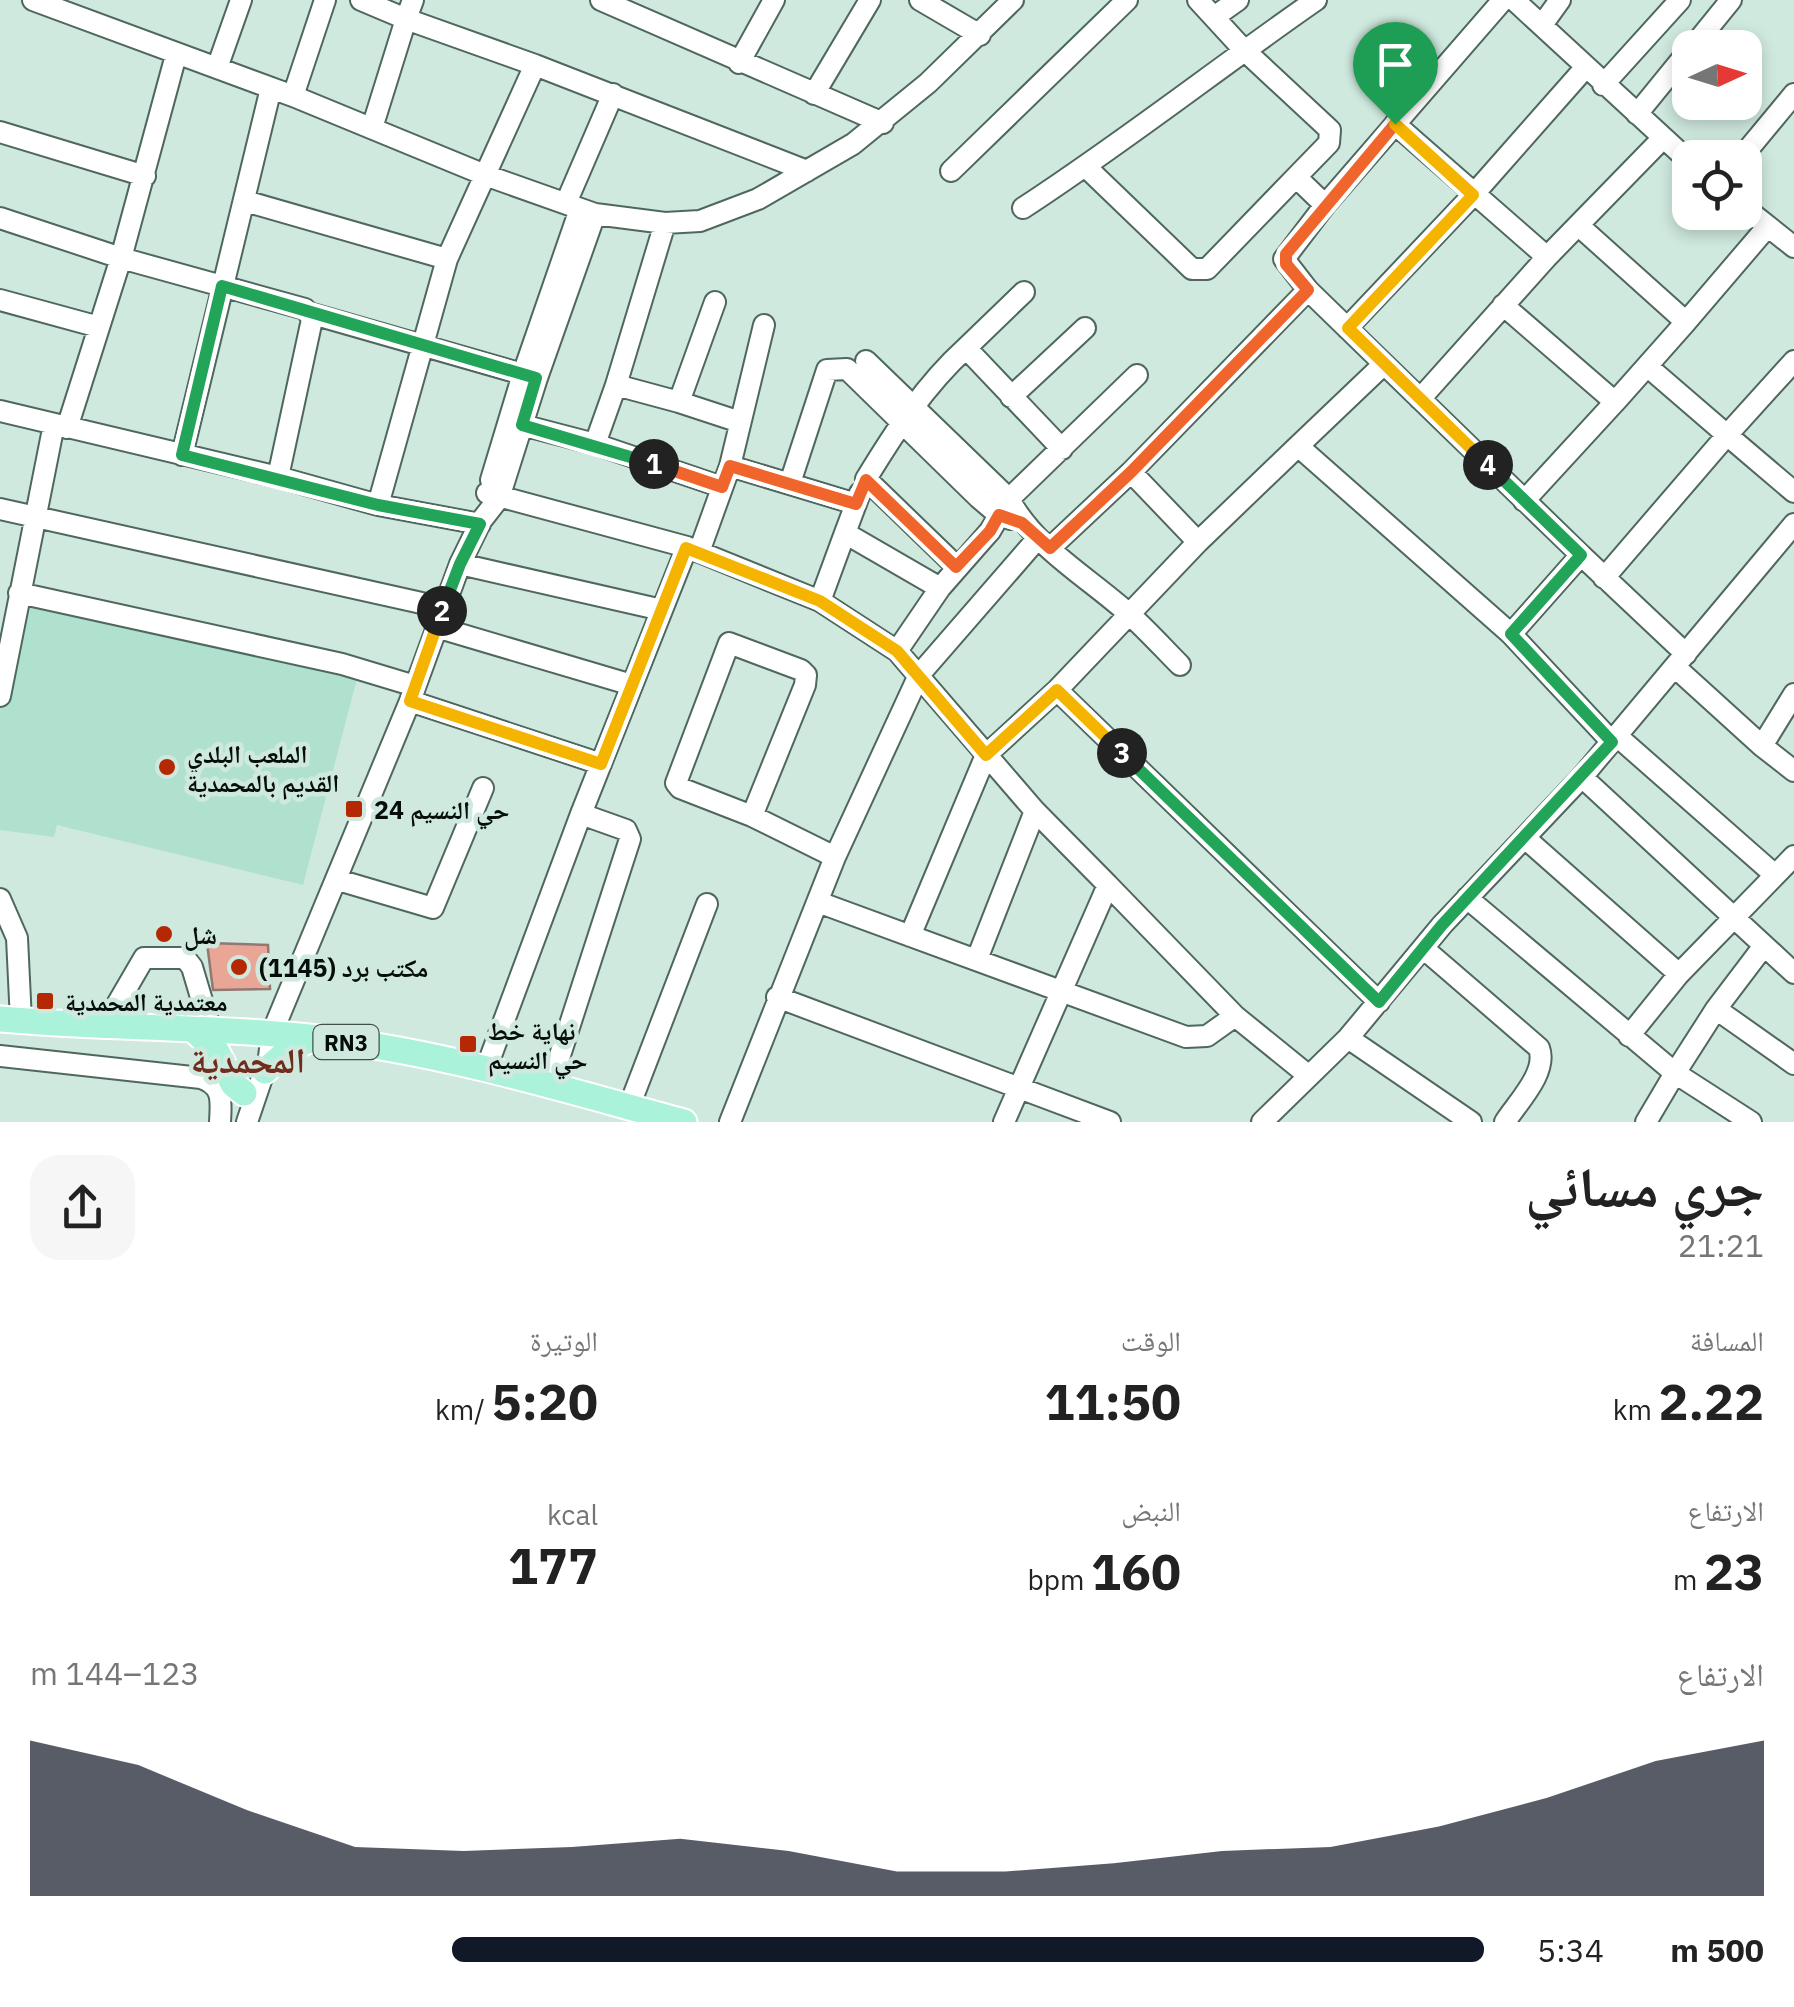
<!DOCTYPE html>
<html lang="ar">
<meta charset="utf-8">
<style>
body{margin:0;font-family:"IBM Plex Sans","Noto Naskh Arabic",sans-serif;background:#f6f6f6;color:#222;direction:rtl;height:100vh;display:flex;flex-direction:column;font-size:38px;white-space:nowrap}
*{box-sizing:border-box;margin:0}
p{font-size:32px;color:#767676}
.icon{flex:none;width:55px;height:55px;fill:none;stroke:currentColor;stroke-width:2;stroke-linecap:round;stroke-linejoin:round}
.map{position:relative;height:1122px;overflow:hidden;direction:ltr}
.drawer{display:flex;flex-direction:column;background:#fff;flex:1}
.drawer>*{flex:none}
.needle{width:65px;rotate:86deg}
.controls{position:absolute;left:1672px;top:30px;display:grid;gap:20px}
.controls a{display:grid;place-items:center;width:90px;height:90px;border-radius:20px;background:#fff;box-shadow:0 5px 15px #0003;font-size:50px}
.pin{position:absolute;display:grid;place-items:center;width:85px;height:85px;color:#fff;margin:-102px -42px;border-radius:50% 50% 50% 0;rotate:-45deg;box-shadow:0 0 10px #0007}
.pin .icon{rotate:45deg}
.km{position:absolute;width:50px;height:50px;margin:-25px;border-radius:50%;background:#222;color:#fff;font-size:28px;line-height:50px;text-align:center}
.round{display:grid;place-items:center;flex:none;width:105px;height:105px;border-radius:30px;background:#f6f6f6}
.overview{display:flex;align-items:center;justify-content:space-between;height:170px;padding:0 30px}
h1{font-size:55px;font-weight:800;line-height:75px}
.metrics{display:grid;grid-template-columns:repeat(3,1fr);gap:15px;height:170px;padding:10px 30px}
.metrics div{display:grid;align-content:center}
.metrics b{font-size:50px;font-weight:800}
.metrics small{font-size:28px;font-weight:400}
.metrics p{font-size:28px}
.chart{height:280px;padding:20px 30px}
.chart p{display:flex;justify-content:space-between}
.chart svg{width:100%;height:180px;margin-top:10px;fill:#111827;opacity:.7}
ul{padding:0 30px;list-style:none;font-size:32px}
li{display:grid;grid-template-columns:160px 120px 1fr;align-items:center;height:75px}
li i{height:25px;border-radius:12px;background:#111827}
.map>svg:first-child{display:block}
.green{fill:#b0e1ce}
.building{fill:#e9a696;stroke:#917973;stroke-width:2.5}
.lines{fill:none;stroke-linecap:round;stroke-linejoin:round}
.minor-casing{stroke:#4f675e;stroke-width:24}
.major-casing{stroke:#fff;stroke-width:29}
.minor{stroke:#fff;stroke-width:20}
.major{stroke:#aaf2da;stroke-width:25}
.split-1-casing{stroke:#fff;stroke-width:20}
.split-2-casing{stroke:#fff;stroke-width:20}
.split-3-casing{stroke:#fff;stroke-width:20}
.split-4-casing{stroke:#fff;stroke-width:20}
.split-5-casing{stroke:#fff;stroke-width:20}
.split-1{stroke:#f0652b;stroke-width:12}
.split-2{stroke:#22a559;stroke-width:12}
.split-3{stroke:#f5b400;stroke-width:12}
.split-4{stroke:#22a559;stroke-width:12}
.split-5{stroke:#f5b400;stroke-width:12}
.poi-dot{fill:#b42903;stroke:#cfe9de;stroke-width:4}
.labels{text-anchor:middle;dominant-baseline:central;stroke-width:9;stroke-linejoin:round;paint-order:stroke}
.shield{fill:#cfe9de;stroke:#42504a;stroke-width:2.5}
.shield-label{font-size:22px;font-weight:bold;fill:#060e0b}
.poi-label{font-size:25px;font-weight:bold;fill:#060e0b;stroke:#cfe9de;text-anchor:start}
.district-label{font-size:35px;font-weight:bold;fill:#702c1d;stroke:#cfe9de}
</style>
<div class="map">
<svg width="1794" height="1122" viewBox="0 0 1794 1122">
<rect width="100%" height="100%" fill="#cfe9de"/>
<path class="green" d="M19 595 359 671 303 885 57 825 54 837 0 830V709Z"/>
<path class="building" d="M207 943 268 945 270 989 213 990Z"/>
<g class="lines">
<g class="minor-casing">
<path id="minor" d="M33 0 293 96 485 175 595 214 665 223 700 221 758 199 853 144 928 83 1013 0
M361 0 406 19 413 0
M601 0 883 123
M920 0 980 35
M1198 0 1243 49 1330 130 1329 143 1296 177
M1514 0 1690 162
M1214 17 1238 0
M1542 25 1560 0
M1692 48 1731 0
M739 63 774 0
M217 68 241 0
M1603 85 1680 0
M814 94 870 0
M293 96 325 0
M1637 114 1690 49
M1395 124 1547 257
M372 128 406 19 535 65
M0 132 145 176
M1741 158 1794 94
M1086 167 1192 269H1207L1296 177 1325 205 1284 259 1308 290
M951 171 1127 0
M245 201 447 259 378 505
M566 203 613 94
M1325 205 1503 0
M1023 208C1123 143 1218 68 1316 0
M1745 208 1794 247
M0 218 121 258 305 309 312 318 311 324 278 477
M447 259 535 65 807 171
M0 300 99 327
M1503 305 1615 402 1686 322 1578 225
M309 313 533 377
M1686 322 1768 226
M1347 328 1473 195 1585 68
M966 348 1024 292
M866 361 1009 499C1035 548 1088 577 1129 614 1147 630 1163 648 1180 665
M1647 366 1727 435 1794 361
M616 385 665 223
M1011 397 1085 328
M1420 399 1547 257 1663 138
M679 402 740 422
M0 411 278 477 378 505 480 524
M522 425 595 444 616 385 679 402 715 302
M67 428 121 258 176 55
M595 444 722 487
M1298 446 1384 364
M182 455 271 88
M730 466 764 325
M1131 472 1198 542
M491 480 523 374 580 209
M790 483 827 370 847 369 979 498 999 515 1011 519
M487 493 687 547 820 601 897 651
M860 493 845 533 940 588
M1524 501 1615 402
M0 509 444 608
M699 552 730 466 856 504
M1581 555 1686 654
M460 564 662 610
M957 567 866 479C894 433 925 385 966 348L1062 449
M1604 578 1727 435 1794 492
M19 593 342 664 415 686
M820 601 845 533
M436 627 632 685
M1511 634 1612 742
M729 643 801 670 806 675 805 685 752 816 680 788 676 783Z
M1675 667 1762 746 1794 771
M1057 690 1379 1002
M0 696 54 424
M410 701 601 764
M1617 736 1775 875
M1762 746 1794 694
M1582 777 1794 973
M752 816 835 857
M1525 838 1679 974
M338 880 433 908 483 788
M1108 885 1235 1016 1309 1076
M1467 898 1675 1073 1716 1009 1763 947
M0 899 17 938 21 1021
M818 902 1186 1037 1207 1036 1235 1016
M910 936 986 755 1057 690 1198 542 1298 446 1511 634 1581 555 1308 290 1131 472 1050 548
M1423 948 1539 1048C1548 1072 1518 1102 1505 1122
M977 959 1035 811
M777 997 1110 1122
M1716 1009 1794 1064
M105 1025 144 958H185L192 967 211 1031
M1629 1036 1679 974 1794 856
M1348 1038 1471 1122
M0 1056 201 1078C224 1086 221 1101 220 1122
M486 1069 581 814 687 547
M550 1086 630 839 626 830 581 814
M629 1107 707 904
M247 1122 269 1057 272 1033 410 701 460 564 481 521 499 498 537 378 595 214
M730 1122 835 857 919 675 1038 538
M1004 1122 1108 885 1035 811 897 651 940 588 990 531 1009 499 1137 375
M1262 1122 1348 1038 1442 925 1582 777 1794 524
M1646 1122 1675 1073 1751 1122"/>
</g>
<g class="major-casing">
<path id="major" d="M0 1019C111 1029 224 1026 335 1040 453 1055 569 1091 684 1122
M194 1030 217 1052 233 1084 244 1093
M265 1071 291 1048 314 1038"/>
</g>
<use href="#minor" class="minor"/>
<use href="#major" class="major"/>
</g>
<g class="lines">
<g class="split-1-casing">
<path id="split-1" d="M654 464 722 487 730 466 856 504 866 480 956 567 990 531 999 515 1022 523 1050 548 1131 472 1308 290 1286 264V254L1395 124"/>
</g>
<g class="split-2-casing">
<path id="split-2" d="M442 611 460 564 480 524 378 505 182 455 222 286 536 378 522 425 654 464"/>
</g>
<g class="split-3-casing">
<path id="split-3" d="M442 611 410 701 601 764 686 548 820 601 897 651 986 755 1057 690 1122 753"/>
</g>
<g class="split-4-casing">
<path id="split-4" d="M1122 753 1379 1002 1442 925 1612 742 1511 634 1581 555 1488 465"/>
</g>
<g class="split-5-casing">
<path id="split-5" d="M1395 124 1473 195 1348 328 1488 465"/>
</g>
<use href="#split-1" class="split-1"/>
<use href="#split-2" class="split-2"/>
<use href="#split-3" class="split-3"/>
<use href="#split-4" class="split-4"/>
<use href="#split-5" class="split-5"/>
</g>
<g class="poi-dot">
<circle cx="167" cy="767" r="10"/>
<rect x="344" y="799" width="20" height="20" rx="5"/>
<circle cx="164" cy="934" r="10"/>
<circle cx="239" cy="967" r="10"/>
<rect x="35" y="991" width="20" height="20" rx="5"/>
<rect x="458" y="1034" width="20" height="20" rx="5"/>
</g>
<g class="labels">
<rect class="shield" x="313.5" y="1025" width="65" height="34" rx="8"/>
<g class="shield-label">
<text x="346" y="1042">RN3</text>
</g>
<g class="poi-label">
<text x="187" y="753">الملعب البلدي<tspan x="187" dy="29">القديم بالمحمدية</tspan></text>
<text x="374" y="809">حي النسيم 24</text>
<text x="184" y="934">شل</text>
<text x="259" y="967">مكتب برد (1145)</text>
<text x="65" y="1001">معتمدية المحمدية</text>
<text x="488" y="1030">نهاية خط<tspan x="488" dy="29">حي النسيم</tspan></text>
</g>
<g class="district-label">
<text x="248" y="1060">المحمدية</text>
</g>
</g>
</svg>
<div class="controls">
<a><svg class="needle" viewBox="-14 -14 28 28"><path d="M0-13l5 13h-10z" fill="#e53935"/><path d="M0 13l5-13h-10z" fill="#767676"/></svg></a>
<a><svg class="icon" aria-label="locate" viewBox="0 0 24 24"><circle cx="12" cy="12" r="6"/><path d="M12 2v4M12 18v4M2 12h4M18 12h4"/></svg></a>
</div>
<div class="pin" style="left:1395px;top:124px;background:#1e9e55"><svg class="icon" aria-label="arrive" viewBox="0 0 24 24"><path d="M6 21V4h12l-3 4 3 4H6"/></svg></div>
<b class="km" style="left:654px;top:464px">1</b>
<b class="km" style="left:442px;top:611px">2</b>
<b class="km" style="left:1122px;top:753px">3</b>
<b class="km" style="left:1488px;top:465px">4</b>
</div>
<section class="drawer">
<div class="overview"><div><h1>جري مسائي</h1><p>21:21</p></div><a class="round"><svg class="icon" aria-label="share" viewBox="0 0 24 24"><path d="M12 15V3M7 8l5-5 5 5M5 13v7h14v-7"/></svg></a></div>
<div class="metrics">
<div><p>المسافة</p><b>2.22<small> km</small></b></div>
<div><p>الوقت</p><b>11:50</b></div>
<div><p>الوتيرة</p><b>5:20<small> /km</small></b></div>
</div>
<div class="metrics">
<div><p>الارتفاع</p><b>23<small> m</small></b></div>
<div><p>النبض</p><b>160<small> bpm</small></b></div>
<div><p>kcal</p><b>177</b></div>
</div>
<div class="chart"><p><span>الارتفاع</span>123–144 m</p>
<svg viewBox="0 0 160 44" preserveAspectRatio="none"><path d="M0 44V6L10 12L20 23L30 32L40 33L50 32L60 30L70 33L80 38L90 38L100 36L110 33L120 32L130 27L140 20L150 11L160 6V44z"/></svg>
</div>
<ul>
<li><b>500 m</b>5:34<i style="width:71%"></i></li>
</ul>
</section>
